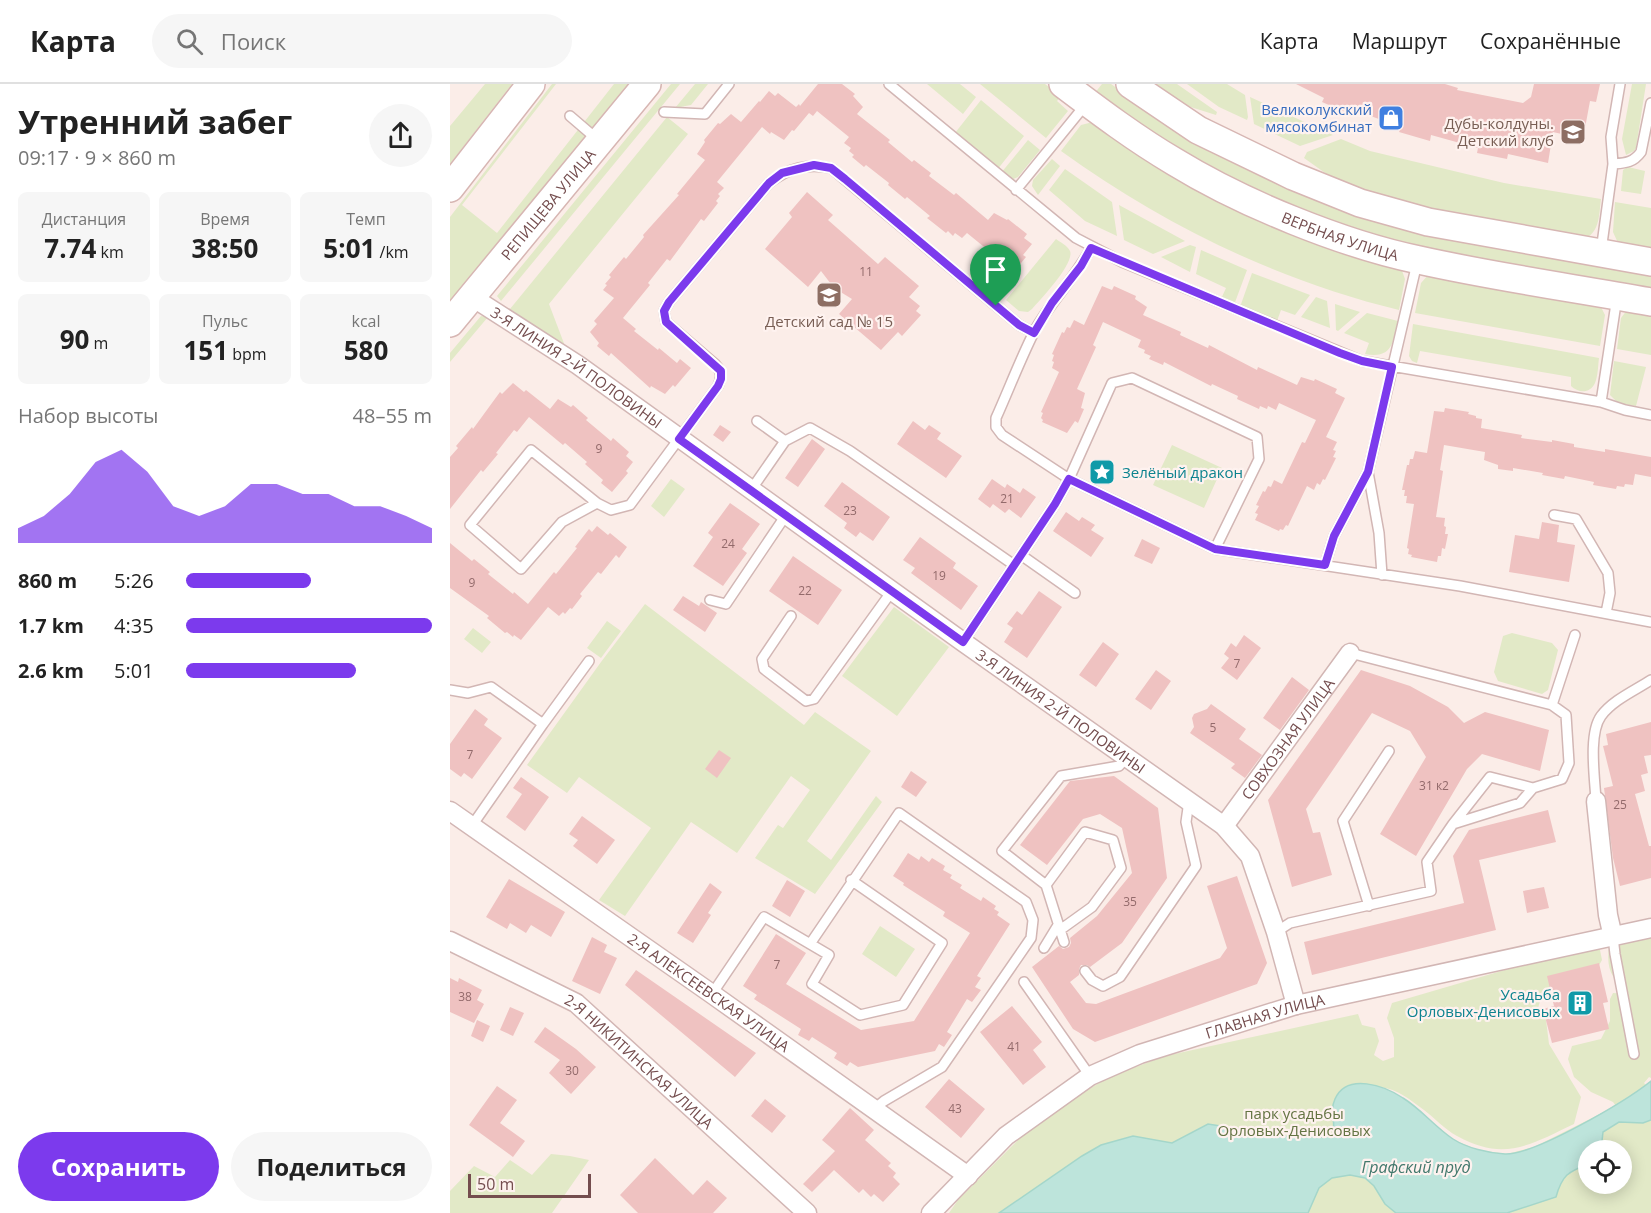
<!DOCTYPE html>
<html lang="ru">
<meta charset="utf-8">
<style>
body{margin:0;font-family:"Open Sans",sans-serif;background:#f6f6f6;color:#222;height:100vh;display:flex;flex-direction:column;font-size:22px;white-space:nowrap}
*{box-sizing:border-box;margin:0}
p{font-size:20px;color:#767676}
.icon{flex:none;width:33px;height:33px;fill:none;stroke:currentColor;stroke-width:2;stroke-linecap:round;stroke-linejoin:round}
.map{position:relative;flex:1;overflow:hidden}
.details{display:flex;flex-direction:column;background:#fff;width:450px}
.details>*{flex:none}
.fabs{position:absolute;left:1128px;top:1056px;display:grid;gap:12px}
.fabs a{display:grid;place-items:center;width:54px;height:54px;border-radius:50%;background:#fff;box-shadow:0 3px 15px #0003;font-size:30px}
.scale{position:absolute;left:18px;bottom:15px;width:123px;box-sizing:border-box;padding-left:6px;border:3px solid #744d4e;border-top:0;font-size:16px;line-height:21px;white-space:nowrap;color:#744d4e;-webkit-text-stroke:4px #fef2ef;paint-order:stroke}
.pin{position:absolute;display:grid;place-items:center;width:51px;height:51px;color:#fff;margin:-62px -26px;border-radius:50% 50% 50% 0;rotate:-45deg;box-shadow:0 0 6px #0007}
.pin .icon{rotate:45deg}
.round{display:grid;place-items:center;flex:none;width:63px;height:63px;border-radius:32px;background:#f6f6f6}
.summary{display:flex;align-items:center;justify-content:space-between;height:102px;padding:0 18px}
h1{font-size:33px;font-weight:700;line-height:45px}
.metrics{display:grid;grid-template-columns:repeat(3,1fr);gap:9px;height:102px;padding:6px 18px}
.metrics div{display:grid;align-content:center;border-radius:9px;background:#f6f6f6;text-align:center}
.metrics b{font-size:26px;font-weight:700}
.metrics small{font-size:16px;font-weight:400}
.metrics p{font-size:16px}
.chart{height:168px;padding:12px 18px}
.chart p{display:flex;justify-content:space-between}
.chart svg{width:100%;height:108px;margin-top:6px;fill:#7c3aed;opacity:.7}
.cta{display:flex;gap:12px;margin-top:auto;padding:12px 18px}
.cta a{flex:1;height:69px;border-radius:36px;background:#7c3aed;color:#fff;font-size:24px;font-weight:700;line-height:69px;text-align:center}
.cta a+a{background:#f6f6f6;color:#222}
ul{padding:0 18px;list-style:none;font-size:20px}
li{display:grid;grid-template-columns:96px 72px 1fr;align-items:center;height:45px}
li i{height:15px;border-radius:8px;background:#7c3aed}
header{display:flex;align-items:center;gap:36px;box-sizing:border-box;height:84px;padding:0 30px;background:#fff;border-bottom:2px solid #e0e0e0}
header strong{font-size:28px}
nav{display:flex;gap:33px;margin-inline-start:auto;font-size:21px}
.search{width:420px;height:54px;background:#f6f6f6;display:flex;align-items:center;gap:15px;box-sizing:border-box;padding:0 21px;border-radius:33px;color:#767676;font-size:22px}
main{display:flex;flex:1;min-height:0}
.map>svg:first-child{display:block}
.green{fill:#e2e9c7;fill-rule:evenodd}
.water{fill:#bde4db;stroke:#a4d6ca;stroke-width:1.5}
.building{fill:#efc2c1}
.lines{fill:none;stroke-linecap:round;stroke-linejoin:round}
.lane-casing{stroke:#d2b6b4;stroke-width:12}
.street-casing{stroke:#d2b6b4;stroke-width:21}
.secondary-casing{stroke:#d7b6b3;stroke-width:30}
.lane{stroke:#fff;stroke-width:9}
.street{stroke:#fff;stroke-width:18}
.secondary{stroke:#fff;stroke-width:27}
.route-casing{stroke:#fff;stroke-width:12}
.route{stroke:#7c3aed;stroke-width:8}
.labels{text-anchor:middle;dominant-baseline:central;stroke-width:4.5;stroke-linejoin:round;paint-order:stroke}
.number-label{font-size:12px;fill:#936a6b}
.shop-label{font-size:15px;fill:#366cbe;stroke:#fef2ef;text-anchor:end}
.education-label{font-size:15px;fill:#785e54;stroke:#fef2ef;text-anchor:end}
.street-label{font-size:15px;fill:#744d4e;stroke:#fef2ef}
.culture-label{font-size:15px;fill:#0d838f;stroke:#fef2ef;text-anchor:start}
.park-label{font-size:15px;fill:#647443;stroke:#fef2ef}
.water-label{font-size:16px;font-style:italic;fill:#42786c;stroke:#fef2ef}
</style>
<header>
<strong>Карта</strong>
<div class="search"><svg class="icon" aria-label="search" viewBox="0 0 24 24"><circle cx="10" cy="10" r="6"/><path d="M15 15l6 6"/></svg>Поиск</div>
<nav><a>Карта</a><a>Маршрут</a><a>Сохранённые</a></nav>
</header>
<main>
<section class="details">
<div class="summary"><div><h1>Утренний забег</h1><p>09:17 · 9 × 860 m</p></div><a class="round"><svg class="icon" aria-label="share" viewBox="0 0 24 24"><path d="M12 15V3M7 8l5-5 5 5M5 13v7h14v-7"/></svg></a></div>
<div class="metrics">
<div><p>Дистанция</p><b>7.74<small> km</small></b></div>
<div><p>Время</p><b>38:50</b></div>
<div><p>Темп</p><b>5:01<small> /km</small></b></div>
</div>
<div class="metrics">
<div><b>90<small> m</small></b></div>
<div><p>Пульс</p><b>151<small> bpm</small></b></div>
<div><p>kcal</p><b>580</b></div>
</div>
<div class="chart"><p><span>Набор высоты</span>48–55 m</p>
<svg viewBox="0 0 160 44" preserveAspectRatio="none"><path d="M0 44V38L10 33L20 24L30 11L40 6L50 15L60 29L70 33L80 29L90 20L100 20L110 24L120 24L130 29L140 29L150 33L160 38V44z"/></svg>
</div>
<ul>
<li><b>860 m</b>5:26<i style="width:51%"></i></li>
<li><b>1.7 km</b>4:35<i style="width:100%"></i></li>
<li><b>2.6 km</b>5:01<i style="width:69%"></i></li>
</ul>
<div class="cta"><a>Сохранить</a><a>Поделиться</a></div>
</section>
<div class="map">
<svg width="1201" height="1129" viewBox="0 0 1201 1129">
<rect width="100%" height="100%" fill="#fbede8"/>
<path class="green" d="M35 0H62L0 80V42Z
M102 0H106L12 121 47 149 164 0H180L0 218V133Z
M221 0H230L51 217 47 212Z
M245 0H258L241 21 225 24Z
M477 0H510L526 13 513 30Z
M530 0H595L611 12 607 17 618 27 596 54Z
M652 0H661L703 30 795 82 1201 188V206L969 165 929 154 831 119 733 70 644 10Z
M702 0H727L767 28 766 31 728 19Z
M737 0H777L795 11 798 33 797 36 769 23Z
M1182 0H1196L1186 64 1184 67 1176 71 1172 55Z
M800 13 883 51 850 62 804 40Z
M531 16 574 52 547 86 505 49Z
M217 33 238 50 99 220 115 262 60 225Z
M643 38 951 184 955 195 949 226C828 197 712 140 611 67L631 41Z
M891 55 920 67 1054 99 1151 115C1149 130 1150 147 1136 154L980 126 928 112 885 96 854 74 857 68Z
M578 56 590 66 568 93 561 96 551 89Z
M602 75 610 82 588 111 582 102 583 96Z
M1178 83 1195 87 1191 110 1171 107 1173 86Z
M615 85 662 118 667 152 635 137 599 106Z
M1165 118 1201 124V165L1168 159 1163 148Z
M669 121 735 157 703 170 674 156Z
M606 155C610 158 618 162 620 167 625 179 591 215 582 225L578 228 569 227 556 216Z
M740 161 746 163 740 188 711 173Z
M751 166 797 186 784 221 771 215 776 204 746 190Z
M802 189 860 211 845 231 831 226 827 237 790 223Z
M979 190 1150 221 1155 231 1150 262 965 229 971 199Z
M866 213 877 217 880 244 851 233Z
M885 220 910 228 888 247 886 246Z
M1177 226 1201 231V271L1167 265 1171 234Z
M917 229 948 237C943 258 943 275 915 270L919 259 894 249Z
M31 232 38 233 0 278V269Z
M963 240 1149 274C1148 282 1148 292 1145 299 1140 310 1128 309 1121 302V293L970 267 967 279 962 277 959 272Z
M1164 277 1196 283 1186 322 1168 319 1160 311Z
M722 361 772 384 754 424 703 401Z
M221 395 235 405 214 433 201 422Z
M195 520 354 641 365 628 421 667 357 757 381 776 426 712 432 718 365 810 305 774 328 741 333 744 360 706 341 692 287 769 241 738 175 832 149 816 201 744 129 693 117 709 77 681 151 578Z
M444 523 499 563 447 632 392 592Z
M157 537 171 547 151 574 137 564Z
M23 544 41 558 32 569 14 555Z
M1062 549 1102 559 1108 566 1098 606 1092 610 1048 597 1044 588 1053 552Z
M1201 841V994L1199 993 1194 999 1196 1001 1201 997V1129H499L508 1116 581 1043 616 1019 659 993 715 972 908 930 912 941 925 944 929 957 924 971 933 977 944 973V954L937 934 942 919 1140 861 1150 866 1152 876 1148 883C1122 890 1096 894 1088 924L1096 936 1099 960 1131 1013 1124 1040C1080 1061 1054 1078 1007 1052 994 1045 985 1034 974 1026 960 1016 948 1005 930 1003L953 1014 1004 1056 1028 1066 1057 1070 1084 1063 1166 1022 1163 1018 1141 1008 1124 993 1118 975 1122 962 1151 955 1160 937V915L1163 909 1179 910C1162 894 1156 887 1159 863L1172 859ZM1138 1066H1172V1100H1138Z
M430 842 465 865 446 893 412 870Z
M101 1070 120 1072 139 1076 102 1129H0V1107L24 1082 45 1093 60 1076 82 1091Z"/>
<path class="water" d="M1201 997V1036L1193 1039 1169 1038 1153 1048 1151 1066H1138V1080C1118 1088 1112 1091 1106 1113L1057 1129H946L935 1120 924 1102 915 1094 900 1091 882 1094 869 1104 858 1129H549L632 1072 651 1061 683 1052 722 1059 758 1040 841 1053H874L883 1050C886 1036 879 1028 885 1015 897 988 935 1002 953 1014 971 1025 985 1043 1003 1055 1017 1064 1038 1069 1055 1070 1085 1071 1176 1017 1201 997Z"/>
<path class="building" d="M368 0H392L405 10 403 12 413 23 407 30 440 56 438 58 462 78 464 76 481 89 479 92 504 111 506 109 538 136 544 129 557 136 558 135 577 150 574 154 582 160 573 171 576 173 566 185 551 172 549 175 517 149 512 154 505 149 503 152 498 147 496 149 477 134 480 132 457 113 455 115 438 101 439 99 416 81 414 83 402 73 404 71 399 67 401 64 394 59 399 53 367 27 363 32 359 29 344 47 342 46 334 56 321 48 320 50 312 43 267 98 274 104 268 110 270 112 266 117 268 119 254 137 251 135 220 177 217 175 198 199 200 201 173 234 186 245 184 247 208 266 209 264 227 279 230 275 241 284 225 303 223 301 215 310 201 302 200 304 161 269 159 272 147 262 149 259 140 248 147 240 144 237 164 214 153 206 157 201 155 200 161 193 159 191 174 173 176 175 194 153 193 151 229 111 227 110 255 76 247 70 255 58 254 56 268 39 270 40 281 30 291 38 309 17 310 18 319 7 325 12 328 9 346 23 349 20 350 22Z
M846 0H995L1008 4 1007 6 1073 19 1081 13 1084 0H1150L1146 18 1140 17 1133 55 1103 48 1098 79 1058 70 1057 75 1027 69 1028 64 981 51 980 57 949 48 951 43 904 26 902 31 872 18 874 14Z
M357 108 383 131 378 136 428 180 435 173 469 202 459 213 470 222 466 227 471 231 452 252 448 248 431 266 389 230 402 215 384 204 371 187 358 203 315 165 342 133 339 129Z
M652 202 662 206 664 202 686 212 685 215 697 223 693 231 731 248 730 251 758 264 759 261 807 286 808 283 847 301 851 293 864 297 865 295 887 305 885 309 895 314 876 353 887 358 883 366 886 367 883 373 886 374 875 396 873 395 870 401 867 399 864 406 857 402 838 442 836 441 833 446 830 445 829 447 805 436 808 430 805 429 809 422 806 421 813 407 815 408 818 402 821 403 824 396 832 400 852 358 855 359 866 336 829 319 826 326 818 322 817 325 810 322 809 325 787 315 788 312 762 300 761 302 714 278 713 281 699 275 701 272 694 269 695 266 688 263 691 256 653 238 643 261 646 263 627 305 635 309 631 324 634 325 628 339 625 337 617 349 592 338 593 336 591 334 593 329 591 328 609 288 602 284 604 278 602 277 604 271 602 270 612 248 614 249 617 243 620 244 624 236 634 241Z
M63 299 74 308 76 306 100 325 108 315 121 323 123 321 138 334 136 336 161 357 163 354 179 368 176 372 183 378 176 387 178 389 162 408 151 399 153 396 135 380 137 378 115 359 113 361 79 333 67 348 64 346 46 369 48 370 33 388 31 386 0 425V373L8 364 6 362 22 343 23 345 50 308 52 310Z
M995 324 1019 328 1018 330 1026 332V334L1032 335 1031 344 1072 351 1071 354 1102 358V356L1124 360V363L1155 368V365L1201 373V393L1185 390 1183 401 1175 400 1174 403 1167 402 1166 405 1143 401 1144 398 1115 392 1114 395 1092 391 1093 389 1063 384V387L1048 385V381L1034 376 1035 368 994 361 990 386 993 387 986 433 995 434 994 442 996 443 995 450H998L995 465 992 464 991 472H988L987 478 961 473 962 471 958 470 959 465 957 464 964 420 956 419 957 412H954L955 406H952L957 381H959L960 375H963L965 367 977 369 984 327 994 328Z
M463 337 475 346 479 341 491 349 487 355 512 372 496 394 447 360Z
M270 341 281 348 273 358 263 351Z
M362 355 375 365 348 403 335 394Z
M542 395 555 404 557 400 570 409 573 404 586 413 571 434 559 425 555 429 543 420 540 424 528 415Z
M392 398 440 433 423 457 410 448 406 453 394 444 397 439 374 422Z
M280 419 310 440 292 465 297 469 273 502 243 482 263 453 258 449Z
M616 428 629 437 632 433 645 441 641 446 654 454 641 473 603 447Z
M1092 438 1109 441 1107 458 1125 461 1119 498 1059 488 1065 451 1089 455Z
M147 442 158 451 160 449 177 463 169 474 166 471 151 490 148 488 130 510 132 512 122 525 120 524 115 530 113 528 109 532 98 523 71 556 64 551 63 553 57 548 55 549 37 534 39 532 0 504V459L22 477 24 475 40 488 38 490 63 510 64 508 78 520 104 488 106 490 127 464 125 463 139 445 142 448Z
M470 453 506 479 503 484 528 502 511 526 461 489 465 484 453 476Z
M692 455 710 464 702 480 684 472Z
M343 472 392 506 368 541 319 507Z
M589 507 612 523 577 574 554 558 563 544 557 540 567 527 572 531Z
M233 512 249 522 251 518 267 529 255 548 223 526Z
M794 551 811 564 787 596 771 584 779 574 774 570 781 559 786 563Z
M653 558 669 570 646 603 629 591Z
M706 586 721 597 701 626 685 615Z
M911 586 960 602 998 623 1014 639 1035 628 1099 646 1090 687 1032 670 1017 685 966 772 930 750 976 673 960 647 922 629 856 725 863 749 870 748 882 791 842 803 818 716Z
M842 593 859 606 830 646 813 634Z
M761 620 796 645 789 655 812 671 795 694 781 684 785 680 740 649 744 643 742 634 744 630 757 625Z
M25 625 38 635 34 641 52 654 22 695 14 689 11 693 0 685V660Z
M1201 638V671L1194 672 1198 689 1191 691 1195 707 1185 710 1199 762H1201V794L1170 802 1163 774 1154 704 1163 702 1153 662 1158 661 1156 650Z
M269 666 281 674 267 694 255 685Z
M461 687 477 698 466 713 451 703Z
M664 692 708 724 717 794 672 859 640 883 637 881H631L629 885V891L620 898 636 919 646 920 770 874 777 864 757 802 787 792 817 879 807 900 645 958 623 945 582 883 609 862 613 865 619 863 621 859 620 854 647 832 682 789 672 744 650 730 633 735 597 781 570 761 620 697Z
M71 693 99 713 75 747 56 733 72 710 63 704Z
M1098 726 1106 758 1029 776 1046 846 862 891 854 858 1014 819 1003 772 1019 746Z
M132 732 165 756 147 780 123 762 128 756 119 750Z
M458 769 469 776 471 772 479 778 482 774 495 782 493 786 502 791 500 794 512 801 510 804 531 817 533 813 546 822 544 825 549 828 547 831 560 840 527 892 531 894 525 903 531 906 522 918 517 915 497 948 502 951 494 963 489 960 485 967 408 983 400 978 397 982 384 974 387 969 362 953 359 957 348 951 351 945 304 915 307 911 293 902 326 850 356 869 336 900 411 946 464 937 520 849 493 832 495 828 453 801 454 799 443 792Z
M59 795 115 828 101 853 81 841 76 849 60 839 57 845 36 833Z
M337 796 355 807 340 833 322 822Z
M260 799 272 808 258 829 261 831 243 859 227 849Z
M1094 803 1099 824 1077 829 1073 807Z
M142 853 157 861 154 868 167 874 150 910 122 897Z
M1149 879 1158 918 1153 919 1159 945 1102 959 1093 925 1104 922 1097 892Z
M186 886 306 969 285 993 175 901Z
M0 894 8 898 9 894 32 906 27 916 34 920 24 939 0 928Z
M562 922 592 958 583 966 596 983 573 1001 530 948Z
M60 923 74 929 63 952 50 946Z
M27 936 40 942 33 958 21 952Z
M95 943 126 965 146 983 121 1010 99 989 110 976 84 958Z
M499 995 535 1025 511 1054 475 1023Z
M47 1002 67 1016 50 1039 75 1057 63 1073 19 1041Z
M315 1015 336 1032 322 1049 301 1032Z
M400 1024 424 1046 415 1056 441 1079 438 1082 446 1089 443 1093 450 1100 433 1118 424 1110 421 1113 413 1105 409 1109 384 1086 362 1108 353 1100 385 1067 372 1056Z
M205 1074 243 1111 257 1096 277 1114 263 1129H188L170 1111Z"/>
<g class="lines">
<g class="lane-casing">
<path id="lane" d="M439 0 626 154 672 178 912 277 1151 318 1175 326 1201 331
M214 28 255 30 279 0
M120 32 148 56
M1163 80C1175 79 1183 79 1191 68L1201 19
M566 106 636 20
M641 164C625 194 600 218 584 248 570 276 559 305 546 334V343L552 351 619 395 765 465 1010 502 1201 538
M1151 167 1163 80 1161 53 1170 0
M1151 318 1167 213
M307 337 335 357
M301 406 335 357 360 344 400 367 564 481
M147 419 112 438 71 485 20 441 81 366 147 419 161 426 180 421 268 302C272 293 272 288 265 280L216 238 214 227 219 218 319 99C339 84 357 79 381 84L569 241 584 249
M1104 431 1126 435 1158 489 1160 509 1156 529
M571 471 625 509
M875 481 884 452 918 388
M932 491 929 449 918 388 967 179
M260 516 276 520 336 431
M341 532 312 575 314 585 356 617 364 615 442 507
M513 558 605 420 619 395 662 299 682 294 807 353 809 375 765 465
M0 606 18 609 41 603 93 640 21 743
M1102 621 1125 551
M93 640 139 577
M1146 717C1145 695 1138 650 1151 632 1163 616 1184 607 1201 596
M1003 740 1070 719 1083 704
M596 801 635 748 663 756 671 784 642 823 610 846
M919 822 893 737 939 667
M826 848 840 839 981 807 977 778 1003 740 1040 693 1083 704 1112 695 1119 679 1116 631 1102 621 900 569
M1163 853 1165 870 1184 970
M614 858 596 801 552 767 611 692 669 682 677 673
M360 860 449 729 576 818 583 836 581 854 492 983 434 1017 424 1025
M594 864 608 841
M635 887 642 896 653 902 670 893 746 782 736 738 739 717
M574 898 640 992
M262 910 314 833 379 871 362 900 410 931 453 921 492 859 401 796"/>
</g>
<g class="street-casing">
<g id="street">
<path id="s1" d="M22 213 128 281 513 558 774 742 800 772 826 848 846 921"/>
<path d="M1146 717 1158 831 1163 853"/>
<path id="s2" d="M0 727 262 910 518 1092"/>
<path id="s3" d="M774 742 900 569"/>
<path id="s4" d="M0 857 126 919 357 1129"/>
<path id="s5" d="M481 1129 556 1052 640 992 690 970 846 921 1201 844"/>
</g>
</g>
<g class="secondary-casing">
<g id="secondary">
<path id="s6" d="M613 0C650 28 686 55 725 78 792 119 892 160 969 176 1045 193 1124 204 1201 218"/>
<path d="M680 0 748 46 843 92 910 119 978 138 1201 178"/>
<path d="M0 104 81 0"/>
<path id="s7" d="M0 239 197 0"/>
</g>
</g>
<use href="#lane" class="lane"/>
<use href="#street" class="street"/>
<use href="#secondary" class="secondary"/>
</g>
<g class="lines">
<g class="route-casing">
<path id="route" d="M364 81 381 84 395 95 569 241 584 249 602 219 631 182 641 164 890 269 912 277 942 283 918 388 884 452 875 481 765 465 619 395 605 420 513 558 229 355 268 302 271 295V287L216 238 214 227 219 218 319 99 332 89Z"/>
</g>
<use href="#route" class="route"/>
</g>
<defs>
<g id="shop-square" transform="scale(1.35)"><rect x="-9" y="-9" width="18" height="18" rx="4" fill="#3f7fe0" stroke="#fef2ef"/><path d="M-5-2.5h2.3a2.7 3.5 0 0 1 5.4 0H5L5.5 6h-11ZM-1.5-2.5h3a1.5 2.3 0 0 0-3 0Z" fill="#fff"/></g>
<g id="school-square" transform="scale(1.35)"><rect x="-9" y="-9" width="18" height="18" rx="4" fill="#8d6e63" stroke="#fef2ef"/><path d="M0-5L7-2L0 1L-7-2ZM-4 1L0 2.5L4 1V4Q0 6-4 4Z" fill="#fff"/></g>
<g id="sight-square" transform="scale(1.35)"><rect x="-9" y="-9" width="18" height="18" rx="4" fill="#0f9aa8" stroke="#fef2ef"/><path d="M0-6L1.8-2.2L6-1.7L2.9 1.2L3.7 5.4L0 3.3L-3.7 5.4L-2.9 1.2L-6-1.7L-1.8-2.2Z" fill="#fff"/></g>
<g id="building-square" transform="scale(1.35)"><rect x="-9" y="-9" width="18" height="18" rx="4" fill="#0f9aa8" stroke="#fef2ef"/><path d="M-4-6H4V6H1V3H-1V6H-4ZM-2.5-4.3h1.7v1.8h-1.7ZM.8-4.3h1.7v1.8H.8ZM-2.5-1h1.7V.8h-1.7ZM.8-1h1.7V.8H.8Z" fill="#fff"/></g>
</defs>
<g fill-rule="evenodd">
<use href="#shop-square" x="941" y="34"/>
<use href="#school-square" x="1123" y="48"/>
<use href="#school-square" x="379" y="211"/>
<use href="#sight-square" x="652" y="388"/>
<use href="#building-square" x="1130" y="919"/>
</g>
<g class="labels">
<g class="number-label">
<text x="416" y="187">11</text>
<text x="149" y="364">9</text>
<text x="557" y="414">21</text>
<text x="400" y="426">23</text>
<text x="278" y="459">24</text>
<text x="489" y="491">19</text>
<text x="22" y="498">9</text>
<text x="355" y="506">22</text>
<text x="787" y="579">7</text>
<text x="763" y="643">5</text>
<text x="20" y="670">7</text>
<text x="984" y="701">31 к2</text>
<text x="1170" y="720">25</text>
<text x="680" y="817">35</text>
<text x="327" y="880">7</text>
<text x="15" y="912">38</text>
<text x="564" y="962">41</text>
<text x="122" y="986">30</text>
<text x="505" y="1024">43</text>
</g>
<g class="shop-label">
<text x="922" y="25">Великолукский<tspan x="922" dy="17">мясокомбинат</tspan></text>
</g>
<g class="education-label">
<text x="1104" y="39">Дубы-колдуны.<tspan x="1104" dy="17">Детский клуб</tspan></text>
<text x="379" y="237" text-anchor="middle">Детский сад № 15</text>
</g>
<g class="street-label">
<text stroke="none"><textPath href="#s7" startOffset="154">РЕПИЩЕВА УЛИЦА</textPath></text>
<text stroke="none"><textPath href="#s6" startOffset="318">ВЕРБНАЯ УЛИЦА</textPath></text>
<text stroke="none"><textPath href="#s1" startOffset="126">3-Я ЛИНИЯ 2-Й ПОЛОВИНЫ</textPath></text>
<text stroke="none"><textPath href="#s1" startOffset="720">3-Я ЛИНИЯ 2-Й ПОЛОВИНЫ</textPath></text>
<text stroke="none"><textPath href="#s3" startOffset="108">СОВХОЗНАЯ УЛИЦА</textPath></text>
<text stroke="none"><textPath href="#s2" startOffset="316">2-Я АЛЕКСЕЕВСКАЯ УЛИЦА</textPath></text>
<text stroke="none"><textPath href="#s5" startOffset="396">ГЛАВНАЯ УЛИЦА</textPath></text>
<text stroke="none"><textPath href="#s4" startOffset="226">2-Я НИКИТИНСКАЯ УЛИЦА</textPath></text>
</g>
<g class="culture-label">
<text x="672" y="388">Зелёный дракон</text>
<text x="1110" y="910" text-anchor="end">Усадьба<tspan x="1110" dy="17">Орловых-Денисовых</tspan></text>
</g>
<g class="park-label">
<text x="844" y="1029">парк усадьбы<tspan x="844" dy="17">Орловых-Денисовых</tspan></text>
</g>
<g class="water-label">
<text x="966" y="1083">Графский пруд</text>
</g>
</g>
</svg>
<div class="fabs">
<a><svg class="icon" aria-label="locate" viewBox="0 0 24 24"><circle cx="12" cy="12" r="6"/><path d="M12 2v4M12 18v4M2 12h4M18 12h4"/></svg></a>
</div>
<div class="scale">50 m</div>
<div class="pin" style="left:546px;top:222px;background:#1e9e55"><svg class="icon" aria-label="arrive" viewBox="0 0 24 24"><path d="M6 21V4h12l-3 4 3 4H6"/></svg></div>
</div>
</main>
